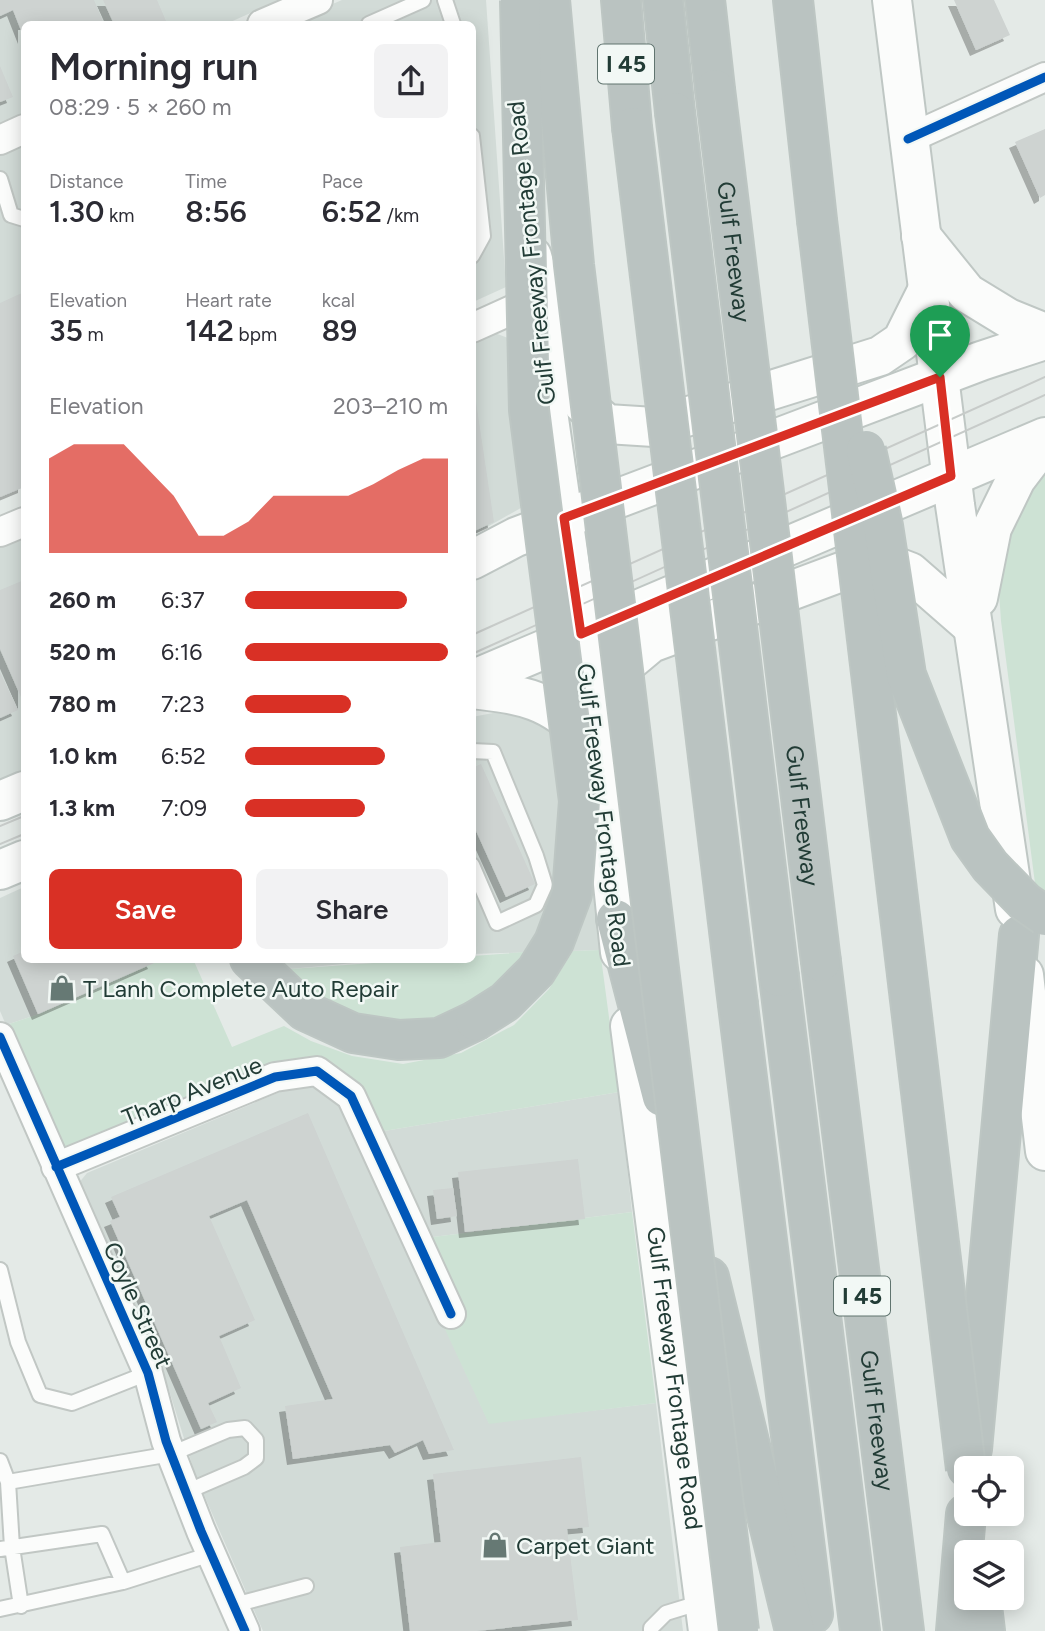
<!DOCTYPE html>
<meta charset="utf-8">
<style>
body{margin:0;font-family:Figtree,sans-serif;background:#f2f2f3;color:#2b2b33;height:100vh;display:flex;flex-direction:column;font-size:26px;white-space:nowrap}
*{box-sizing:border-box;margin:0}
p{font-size:23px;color:#7c7c81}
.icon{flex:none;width:38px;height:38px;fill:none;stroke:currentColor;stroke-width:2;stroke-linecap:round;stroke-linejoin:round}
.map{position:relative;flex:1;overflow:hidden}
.drawer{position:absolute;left:21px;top:21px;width:455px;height:942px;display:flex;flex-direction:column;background:#fff;border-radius:10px;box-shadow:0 4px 18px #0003}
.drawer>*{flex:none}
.buttons{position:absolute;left:954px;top:1456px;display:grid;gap:14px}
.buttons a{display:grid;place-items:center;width:70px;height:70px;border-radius:10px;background:#fff;box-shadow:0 4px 18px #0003;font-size:35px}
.pin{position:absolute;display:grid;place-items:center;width:60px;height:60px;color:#fff;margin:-72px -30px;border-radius:50% 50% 50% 0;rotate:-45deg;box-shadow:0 0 7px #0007}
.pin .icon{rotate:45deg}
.round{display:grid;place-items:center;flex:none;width:74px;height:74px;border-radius:10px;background:#f2f2f3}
.summary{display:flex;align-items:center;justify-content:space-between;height:119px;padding:0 28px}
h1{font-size:38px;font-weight:600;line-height:52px}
.figures{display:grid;grid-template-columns:repeat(3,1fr);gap:10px;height:119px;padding:7px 28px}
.figures div{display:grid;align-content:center}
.figures b{font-size:30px;font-weight:600}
.figures small{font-size:19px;font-weight:400}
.figures p{font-size:19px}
.chart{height:196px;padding:14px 28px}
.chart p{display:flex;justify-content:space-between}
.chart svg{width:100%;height:126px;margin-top:7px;fill:#d93025;opacity:.7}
.cta{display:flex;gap:14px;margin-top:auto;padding:14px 28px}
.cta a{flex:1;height:80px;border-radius:10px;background:#d93025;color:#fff;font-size:28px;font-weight:600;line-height:80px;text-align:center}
.cta a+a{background:#f2f2f3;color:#2b2b33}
ul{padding:0 28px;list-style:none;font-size:23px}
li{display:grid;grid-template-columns:112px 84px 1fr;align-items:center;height:52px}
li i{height:18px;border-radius:9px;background:#d93025}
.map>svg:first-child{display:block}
.built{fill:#d2dbd7}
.green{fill:#cde2d4}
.building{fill:#ced3d1;filter:url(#shadow)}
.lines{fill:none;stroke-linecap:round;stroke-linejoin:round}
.lane-casing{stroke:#c1c7c4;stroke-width:18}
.street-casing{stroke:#c1c7c4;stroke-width:32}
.secondary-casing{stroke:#bfc7c4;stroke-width:42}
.highway-casing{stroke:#bdc6c3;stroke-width:42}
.lane{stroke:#fbfcfb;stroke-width:14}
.street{stroke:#fbfcfb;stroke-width:28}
.secondary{stroke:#fbfcfb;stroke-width:38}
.highway{stroke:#bac3c1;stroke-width:38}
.tram{stroke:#c7cbc9;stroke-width:2}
.highway-bridge-casing{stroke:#bdc6c3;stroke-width:42;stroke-linecap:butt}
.highway-bridge{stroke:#bac3c1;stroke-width:38}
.cycleway-casing{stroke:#f2f8f5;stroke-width:13}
.cycleway{stroke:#0057b8;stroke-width:9}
.route-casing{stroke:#fff;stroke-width:14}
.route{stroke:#d93025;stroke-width:9}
.labels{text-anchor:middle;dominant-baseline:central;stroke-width:5;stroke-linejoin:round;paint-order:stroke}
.shield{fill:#f2f8f5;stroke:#60746f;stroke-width:2}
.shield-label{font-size:23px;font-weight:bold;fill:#223c36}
.street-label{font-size:24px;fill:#223c36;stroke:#f2f8f5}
.poi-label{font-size:24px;fill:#223c36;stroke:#f2f8f5;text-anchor:start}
</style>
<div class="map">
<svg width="1045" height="1631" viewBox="0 0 1045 1631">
<defs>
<filter id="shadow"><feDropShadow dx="-6" dy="6" stdDeviation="0" flood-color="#0004"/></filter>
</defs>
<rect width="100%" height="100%" fill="#e4eae7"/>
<path class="built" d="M0 0H279L226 24H24V114L0 125Z
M342 0H486L506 287 473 302 472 24H286Z
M24 143V487L0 497V154Z
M492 332 511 339 535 500 473 535 472 339Z
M24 538V774L0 784V548Z
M509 710 553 727 592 880 600 950 473 954 472 717Z
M24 887V959H165L39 1014 6 1025 0 1011V898Z
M235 959H397L290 969Z
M310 1083 337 1094 489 1423 656 1403 683 1631H263L195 1474 169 1390 80 1194 78 1184 87 1173 297 1085Z
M619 1092 632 1212 425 1238 378 1132Z"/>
<path class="green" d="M1045 461V897L1036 891 1001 621 997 563 1033 472Z
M600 950 619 1092 378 1132 356 1082 318 1061 298 1058 254 1075 72 1158 61 1146 6 1025 39 1014 154 963 165 959H193L232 1047 284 1026 311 1041 352 1056 403 1064 461 1053 514 1025 549 989 573 951Z
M525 952C513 968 500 984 484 995 446 1022 389 1032 345 1011 325 1001 307 984 290 969L429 959H472L473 956Z
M632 1212 656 1403 489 1424 443 1325 425 1238Z"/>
<path class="building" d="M0 0H94L104 24H24V38L13 10 0 16Z
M103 0H157L166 21 157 24H114Z
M954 0H994L1010 35 976 50Z
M0 66 13 97 0 102Z
M1045 129V195L1040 198 1015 142Z
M24 292V487L0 497V303Z
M472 395H475L494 522 472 532Z
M24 580V704L0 649V590Z
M0 672 18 710 0 718Z
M481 764 535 884 506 897 472 822V768Z
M24 951V959H152L154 963 38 1014 13 956Z
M308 1113 454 1450 429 1454 423 1440 395 1453 390 1445 293 1459 285 1406 333 1399 247 1200 209 1216 255 1320 219 1336 241 1388 208 1403 217 1422 201 1429 110 1221 120 1217 111 1197Z
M578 1159 585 1219 465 1232 458 1172Z
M453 1188 457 1216 437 1219 433 1190Z
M581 1457 589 1527 567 1529 578 1620 477 1631H410L400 1547 441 1542 433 1474Z"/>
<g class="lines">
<g class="lane-casing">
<path id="lane" d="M445 0 453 24
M369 24 423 0
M472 136 483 236 472 256
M0 179 11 215 24 219
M472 751 493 752 536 856 545 885 536 905 497 923 472 865
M0 1270 18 1342 40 1395 72 1403 148 1373
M0 1461 8 1482
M0 1549 102 1534 123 1582
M234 1605 306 1586
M21 1606 12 1547 8 1482 171 1454 228 1430 245 1428 256 1440V1458L244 1467 186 1492
M0 1609 123 1582 211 1554
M651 1631V1628L666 1613 702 1602"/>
</g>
<g class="street-casing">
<path id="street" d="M262 24 318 0
M908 139 1045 77
M0 140 24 129
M472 328 532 301
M0 532 24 522
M0 1037 148 1373 166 1441 201 1531 245 1631
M56 1167 275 1077 317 1071 351 1096 451 1314"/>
</g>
<g class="secondary-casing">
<g id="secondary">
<path d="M892 0 955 505 1015 909"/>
<path d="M921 236 967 293 1008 318 1045 333"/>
<path d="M532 256 563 366 583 404 607 424 654 427 880 356 902 341 928 289"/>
<path d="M543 377 576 608 599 748 620 952"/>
<path d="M472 560 516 537 981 361 1045 340"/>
<path d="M978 598 992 528 1016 479 1045 441"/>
<path d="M472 680 1045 437"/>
<path d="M472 689C525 695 548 699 588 737"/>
<path d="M611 691 614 674 651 643 876 559 910 572 973 627"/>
<path d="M0 801 24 791"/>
<path d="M0 870 24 860"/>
<path d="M1024 975 1045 1151"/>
<path id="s1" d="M630 1026 708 1631"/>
</g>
</g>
<g class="highway-casing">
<g id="highway">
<path d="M621 0 632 127"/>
<path d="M663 0 675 112"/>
<path d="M705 0 715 89"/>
<path d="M793 0 817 220"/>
<path d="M616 919 662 1097"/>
<path d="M250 959 305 1011 353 1033 399 1040 439 1038 475 1021"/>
<path id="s2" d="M821 962 904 1631"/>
<path d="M779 977 860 1631"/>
<path d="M738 1005 813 1614"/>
<path d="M709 1277 795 1631"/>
<path d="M972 1449 1019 935"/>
<path d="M981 1598 985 1631"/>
<path d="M956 1631 966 1514"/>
</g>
</g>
<use href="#lane" class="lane"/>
<use href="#street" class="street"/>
<use href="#secondary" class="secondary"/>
<use href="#highway" class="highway"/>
<path class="tram" d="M472 635 1045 377
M472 654 1045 395
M0 826 24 816
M0 844 24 834"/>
<g class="highway-bridge-casing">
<g id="highway-bridge">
<path d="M550 0 574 265 739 1631"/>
<path id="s3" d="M715 89 821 962"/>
<path d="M675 112 779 977"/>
<path d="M632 127 738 1005"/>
<path d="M817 220 966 1469"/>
<path d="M866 450 883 526 906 675 970 838 990 866 1025 902 1045 916"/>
<path d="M475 1021 505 1002 536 971 554 942 572 894 579 801 529 410 520 0"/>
</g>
</g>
<use href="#highway-bridge" class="highway-bridge"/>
<g class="cycleway-casing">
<path id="cycleway" d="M908 139 1045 77
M0 1037 148 1373 166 1441 201 1531 245 1631
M56 1167 275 1077 317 1071 351 1096 451 1314"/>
</g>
<use href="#cycleway" class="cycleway"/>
</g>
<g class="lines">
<g class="route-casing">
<path id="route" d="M940 377 951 476 581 634 564 518Z"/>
</g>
<use href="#route" class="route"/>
</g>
<defs>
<g id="shop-bare" transform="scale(2.1)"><path d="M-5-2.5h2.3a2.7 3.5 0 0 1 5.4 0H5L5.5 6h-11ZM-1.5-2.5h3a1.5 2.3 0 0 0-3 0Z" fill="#667974" stroke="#f2f8f5" stroke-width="2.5" paint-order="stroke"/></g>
</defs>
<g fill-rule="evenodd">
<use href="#shop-bare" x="62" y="988"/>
<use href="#shop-bare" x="495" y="1545"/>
</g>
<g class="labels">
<g class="shield">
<rect x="598" y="44.5" width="56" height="39" rx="5"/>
<rect x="834" y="1276.5" width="56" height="39" rx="5"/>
</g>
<g class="shield-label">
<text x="626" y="64">I 45</text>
<text x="862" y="1296">I 45</text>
</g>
<g class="street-label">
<text transform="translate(531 253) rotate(-96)">Gulf Freeway Frontage Road</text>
<text stroke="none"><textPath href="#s3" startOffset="164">Gulf Freeway</textPath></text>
<text transform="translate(604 815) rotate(83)">Gulf Freeway Frontage Road</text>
<text stroke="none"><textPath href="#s3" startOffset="732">Gulf Freeway</textPath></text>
<text transform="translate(192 1091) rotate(-22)">Tharp Avenue</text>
<text transform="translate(138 1305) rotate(66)">Coyle Street</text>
<text stroke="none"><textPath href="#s1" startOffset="355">Gulf Freeway Frontage Road</textPath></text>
<text stroke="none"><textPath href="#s2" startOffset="462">Gulf Freeway</textPath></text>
</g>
<g class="poi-label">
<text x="83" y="988">T Lanh Complete Auto Repair</text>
<text x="516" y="1545">Carpet Giant</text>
</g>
</g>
</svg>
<div class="buttons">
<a><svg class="icon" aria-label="locate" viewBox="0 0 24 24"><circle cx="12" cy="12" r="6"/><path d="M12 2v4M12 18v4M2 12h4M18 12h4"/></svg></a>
<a><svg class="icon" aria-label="layers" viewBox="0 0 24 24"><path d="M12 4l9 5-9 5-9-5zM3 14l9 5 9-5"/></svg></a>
</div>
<div class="pin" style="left:940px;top:377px;background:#1e9e55"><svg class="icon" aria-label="arrive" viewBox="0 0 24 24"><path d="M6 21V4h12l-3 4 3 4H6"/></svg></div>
<section class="drawer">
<div class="summary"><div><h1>Morning run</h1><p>08:29 · 5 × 260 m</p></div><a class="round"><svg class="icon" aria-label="share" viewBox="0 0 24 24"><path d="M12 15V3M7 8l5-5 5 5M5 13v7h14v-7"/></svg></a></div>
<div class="figures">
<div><p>Distance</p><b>1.30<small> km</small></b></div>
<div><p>Time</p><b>8:56</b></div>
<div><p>Pace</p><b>6:52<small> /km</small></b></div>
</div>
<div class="figures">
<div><p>Elevation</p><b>35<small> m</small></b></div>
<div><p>Heart rate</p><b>142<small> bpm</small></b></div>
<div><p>kcal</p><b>89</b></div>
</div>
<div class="chart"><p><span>Elevation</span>203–210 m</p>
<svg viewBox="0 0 160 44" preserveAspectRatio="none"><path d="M0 44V11L10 6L20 6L30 6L40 15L50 24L60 38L70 38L80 33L90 24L100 24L110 24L120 24L130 20L140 15L150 11L160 11V44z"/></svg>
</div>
<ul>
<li><b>260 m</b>6:37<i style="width:80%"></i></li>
<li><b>520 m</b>6:16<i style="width:100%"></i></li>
<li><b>780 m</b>7:23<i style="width:52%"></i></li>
<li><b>1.0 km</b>6:52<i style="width:69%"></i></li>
<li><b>1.3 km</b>7:09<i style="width:59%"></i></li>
</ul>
<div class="cta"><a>Save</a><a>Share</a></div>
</section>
</div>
